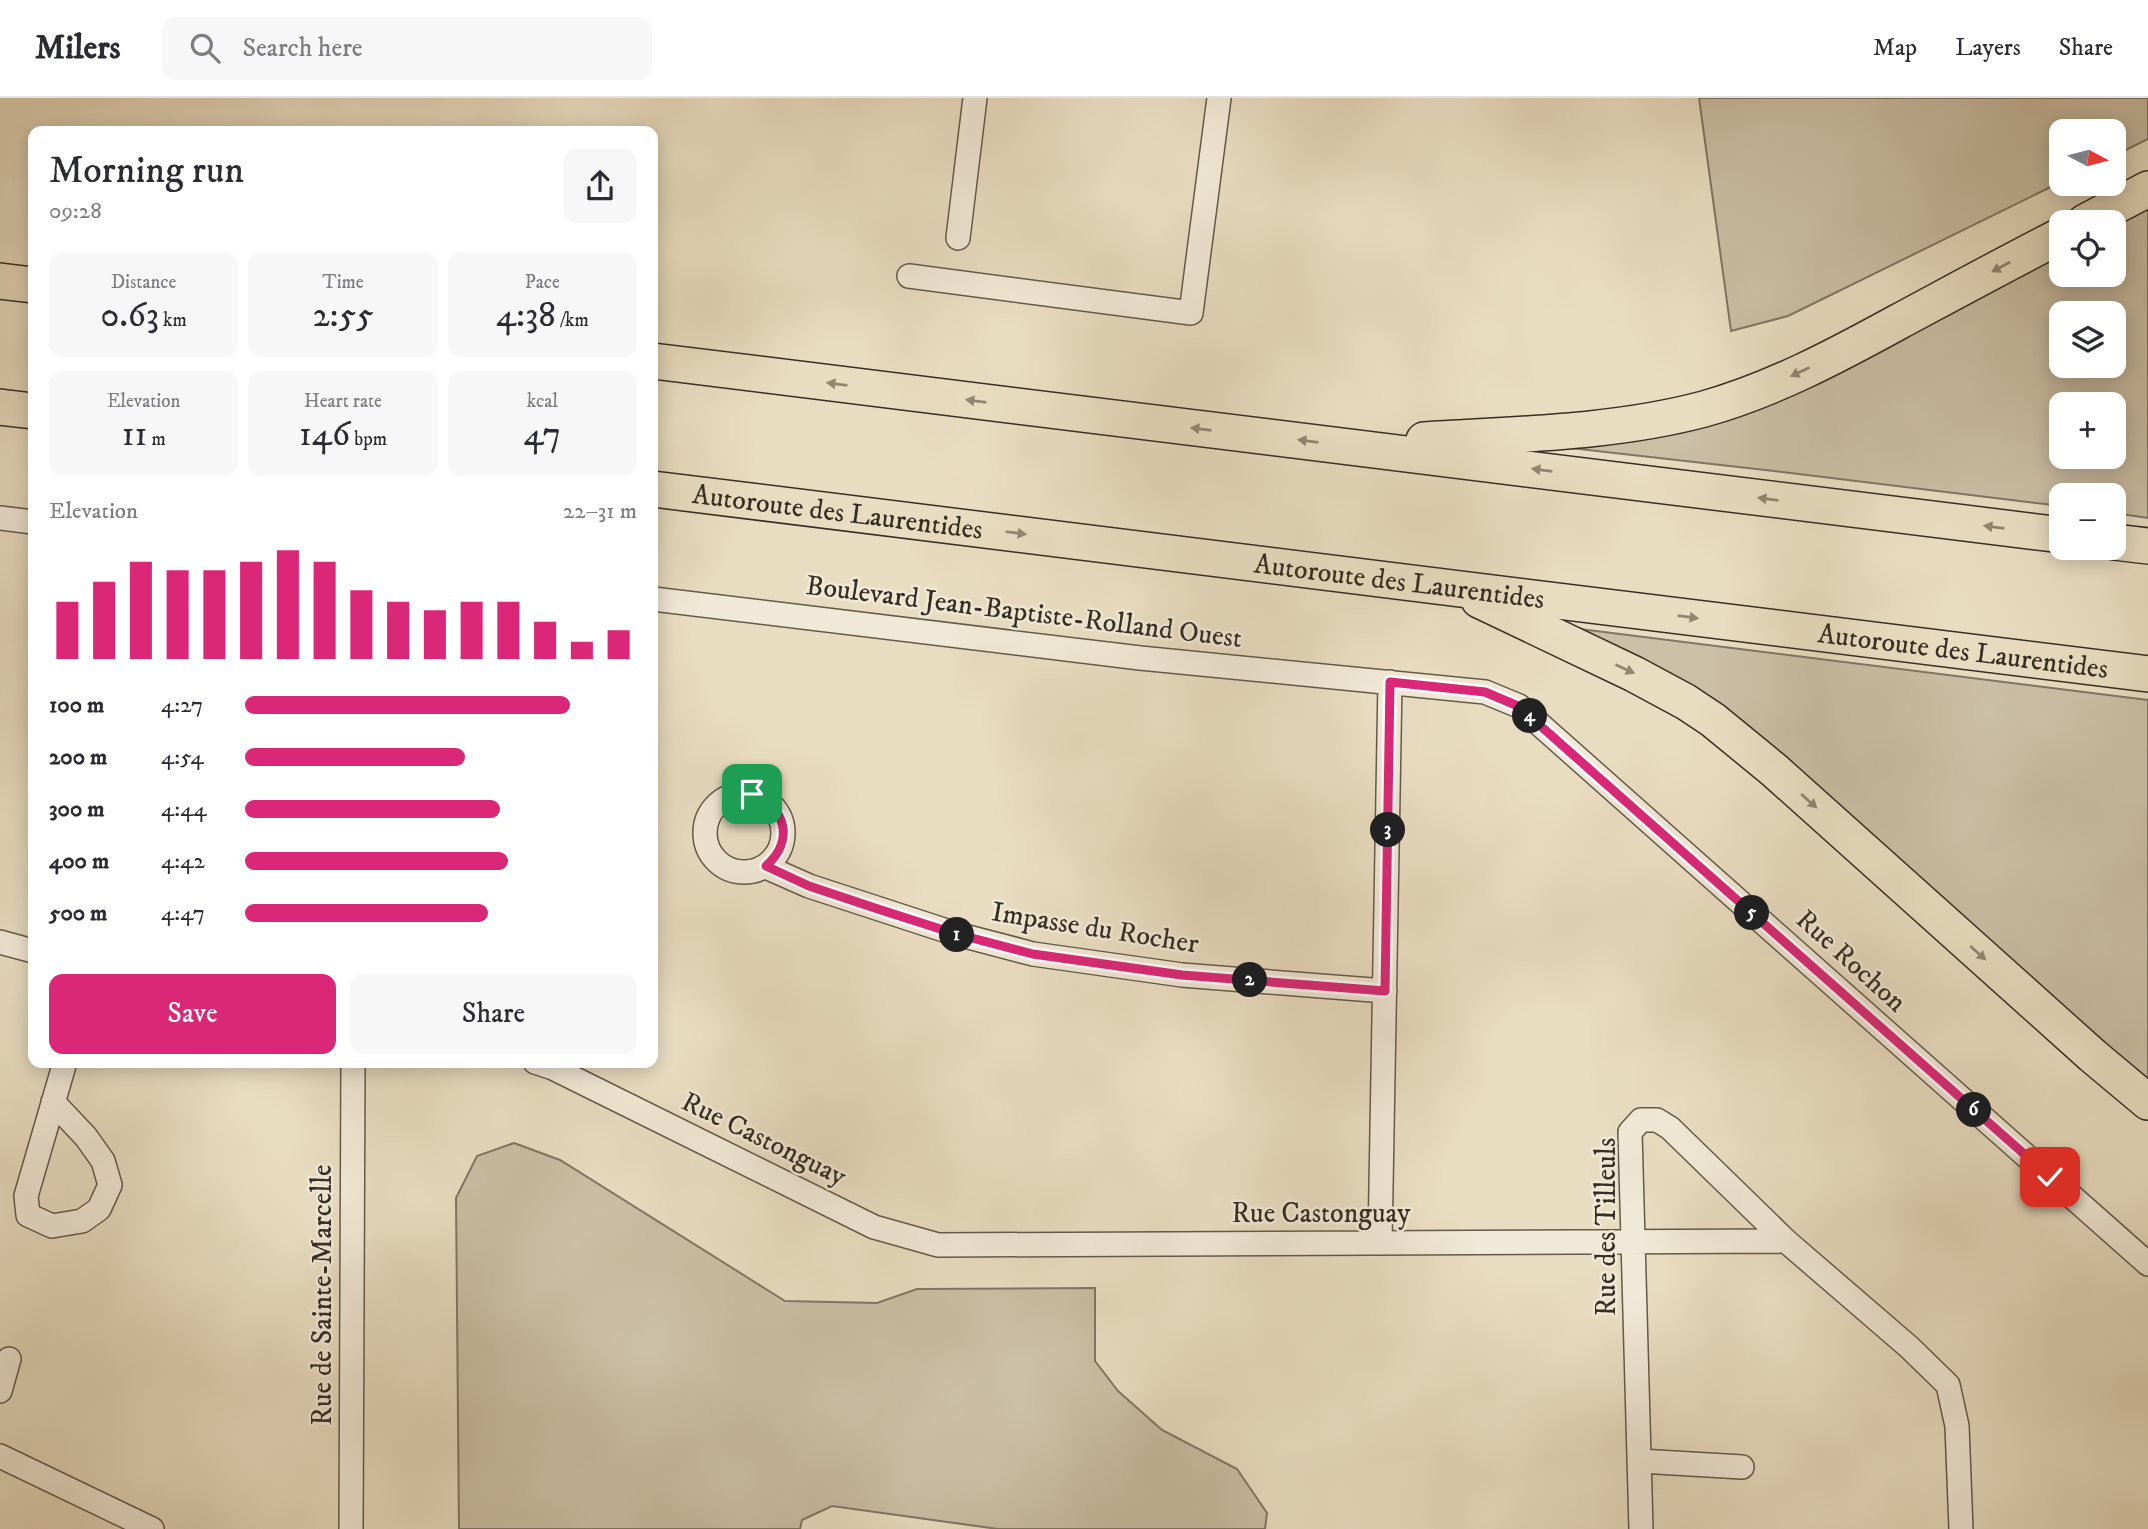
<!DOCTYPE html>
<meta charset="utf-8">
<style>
body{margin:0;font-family:"IM FELL DW Pica",serif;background:#f7f7f7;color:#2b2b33;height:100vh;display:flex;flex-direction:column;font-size:26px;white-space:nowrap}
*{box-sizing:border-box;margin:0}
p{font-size:23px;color:#7c7c81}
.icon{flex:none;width:38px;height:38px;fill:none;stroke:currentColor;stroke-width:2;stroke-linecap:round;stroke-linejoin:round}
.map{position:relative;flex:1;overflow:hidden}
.panel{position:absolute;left:28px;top:28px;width:630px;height:942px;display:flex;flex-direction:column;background:#fff;border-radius:14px;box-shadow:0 4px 18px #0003}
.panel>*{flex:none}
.needle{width:46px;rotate:97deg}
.fabs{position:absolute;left:2049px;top:21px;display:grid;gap:14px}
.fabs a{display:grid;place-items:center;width:77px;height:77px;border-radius:14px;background:#fff;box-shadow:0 4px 18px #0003;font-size:35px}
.pin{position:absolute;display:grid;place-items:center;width:60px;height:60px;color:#fff;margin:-30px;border-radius:14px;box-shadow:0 4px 10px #0006}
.km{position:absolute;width:35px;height:35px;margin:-18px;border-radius:50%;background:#222;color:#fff;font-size:19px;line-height:35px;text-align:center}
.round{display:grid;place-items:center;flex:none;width:74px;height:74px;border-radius:14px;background:#f7f7f7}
.headline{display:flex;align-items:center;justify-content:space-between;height:119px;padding:0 21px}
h1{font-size:38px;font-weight:600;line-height:52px}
.stats{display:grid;grid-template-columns:repeat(3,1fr);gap:10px;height:119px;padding:7px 21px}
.stats div{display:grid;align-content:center;border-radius:14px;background:#f7f7f7;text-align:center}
.stats b{font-size:35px;font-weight:600}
.stats small{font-size:19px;font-weight:400}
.stats p{font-size:19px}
.chart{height:196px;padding:14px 21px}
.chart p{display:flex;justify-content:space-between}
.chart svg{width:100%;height:126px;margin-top:7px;stroke:#db2777;stroke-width:6}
.primary-button{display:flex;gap:14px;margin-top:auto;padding:14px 21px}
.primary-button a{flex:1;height:80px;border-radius:14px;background:#db2777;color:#fff;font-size:28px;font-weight:600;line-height:80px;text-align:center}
.primary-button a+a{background:#f7f7f7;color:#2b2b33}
ul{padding:0 21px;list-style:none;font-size:23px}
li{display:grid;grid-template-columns:112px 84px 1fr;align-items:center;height:52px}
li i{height:18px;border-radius:9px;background:#db2777}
header{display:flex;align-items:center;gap:42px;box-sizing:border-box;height:98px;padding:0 35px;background:#fff;border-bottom:2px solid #e1e1e2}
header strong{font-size:33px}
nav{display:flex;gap:38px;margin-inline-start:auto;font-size:24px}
.search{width:490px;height:63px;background:#f7f7f7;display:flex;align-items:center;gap:18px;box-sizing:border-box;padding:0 24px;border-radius:14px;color:#7c7c81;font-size:26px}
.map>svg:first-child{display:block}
.green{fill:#cbbfa6;stroke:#807665;stroke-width:2;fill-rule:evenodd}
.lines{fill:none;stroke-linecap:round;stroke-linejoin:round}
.minor-casing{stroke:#635a4b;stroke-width:26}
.highway-casing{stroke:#362e24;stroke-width:38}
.minor{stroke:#f1e9d7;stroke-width:23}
.highway{stroke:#e9ddc1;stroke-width:35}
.oneway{fill:#908672}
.route-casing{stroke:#fff;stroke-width:14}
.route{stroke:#db2777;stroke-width:9}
.labels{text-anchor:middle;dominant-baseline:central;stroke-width:5;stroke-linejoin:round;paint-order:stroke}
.street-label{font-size:28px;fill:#362e24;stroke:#f1e9d7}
</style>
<header>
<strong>Milers</strong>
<div class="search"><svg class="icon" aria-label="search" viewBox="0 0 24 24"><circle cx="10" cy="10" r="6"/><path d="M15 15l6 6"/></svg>Search here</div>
<nav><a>Map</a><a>Layers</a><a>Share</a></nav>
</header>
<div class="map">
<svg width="2148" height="1431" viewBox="0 0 2148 1431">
<rect width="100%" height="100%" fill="#e9ddc1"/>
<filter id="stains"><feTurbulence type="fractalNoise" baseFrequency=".00286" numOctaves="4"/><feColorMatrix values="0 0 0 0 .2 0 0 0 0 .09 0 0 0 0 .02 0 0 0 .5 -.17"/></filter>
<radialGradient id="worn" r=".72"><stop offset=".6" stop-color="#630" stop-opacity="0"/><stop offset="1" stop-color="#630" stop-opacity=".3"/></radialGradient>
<path class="green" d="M1699 0H2148V41L2114 58V33H2062L2061 84 1788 218 1731 233Z
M2148 106V420L2114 415V397H2062L2061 408 1774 373 1526 345H1586L2061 153 2062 177H2114V125ZM2062 215H2114V268H2062ZM2062 306H2114V359H2062Z
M1564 529 2148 602V987L1792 667Z
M514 1045 560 1062 785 1203 877 1205 917 1191 1095 1190V1263L1118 1293 1162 1332 1237 1371 1267 1415 1265 1431H998L832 1408 802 1422 800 1431H459L456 1100 477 1058Z"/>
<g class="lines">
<g class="minor-casing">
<path id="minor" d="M958 140 975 0
M909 178 1191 215 1219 0
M0 420 33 424
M653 501 1140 560 1485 594 1519 608 2148 1166
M705 735a39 39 0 1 1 78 0a39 39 0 1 1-78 0Z
M766 769 809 788 953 835 1033 856 1182 877 1385 893
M0 844 33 853
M535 964 553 970 874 1129 938 1147 1786 1143 1909 1249 1948 1287 1957 1328 1961 1431
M53 1004 86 1039 103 1063 110 1087 99 1111 82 1123 52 1128 28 1117 26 1098 65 964
M1380 1144 1390 584
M0 1293 9 1261
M0 1358 152 1431
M1640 1363 1742 1369
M351 1431 353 964
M1641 1431 1630 1034 1641 1022H1657L1670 1030 1786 1143"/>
</g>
<g class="highway-casing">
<g id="highway">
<path d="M2085 124 2148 91"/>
<path d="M0 183 33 187"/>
<path d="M653 263 2062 437"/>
<path d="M0 309 33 313"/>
<path d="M1424 342C1517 336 1614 335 1704 311 1772 292 1836 258 1898 224 1952 195 2007 165 2062 137"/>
<path id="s1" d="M653 391 2148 576"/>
<path d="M2114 444 2148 448"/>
<path d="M1479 502 1634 576 1686 604 1713 622 1774 672 2093 958 2148 1004"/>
</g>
</g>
<use href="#minor" class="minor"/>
<use href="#highway" class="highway"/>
</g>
<defs><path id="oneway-solid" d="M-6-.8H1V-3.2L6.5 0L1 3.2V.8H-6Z" transform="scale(1.75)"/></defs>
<g class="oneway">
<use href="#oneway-solid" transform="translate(2001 169) rotate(152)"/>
<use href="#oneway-solid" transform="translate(1800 274) rotate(155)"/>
<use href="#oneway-solid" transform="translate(837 286) rotate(-173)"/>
<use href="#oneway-solid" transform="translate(976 303) rotate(-173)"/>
<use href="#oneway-solid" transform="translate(1201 331) rotate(-173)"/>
<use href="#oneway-solid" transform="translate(1308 343) rotate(-173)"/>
<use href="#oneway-solid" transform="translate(1542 372) rotate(-173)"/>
<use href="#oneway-solid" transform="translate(1768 401) rotate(-173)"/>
<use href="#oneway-solid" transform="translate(1994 429) rotate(-173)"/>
<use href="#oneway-solid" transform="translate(1016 435) rotate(7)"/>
<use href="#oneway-solid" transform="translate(1688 519) rotate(7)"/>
<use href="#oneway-solid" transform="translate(1625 571) rotate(25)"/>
<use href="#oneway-solid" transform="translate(1809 703) rotate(42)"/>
<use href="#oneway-solid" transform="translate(1978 855) rotate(42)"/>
</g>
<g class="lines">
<g class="route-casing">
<path id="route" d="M752 696C787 710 794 743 766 768L809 788 881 812 953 835 1033 856 1182 877 1385 893 1390 584 1485 594 1518 608 2050 1079"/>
</g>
<use href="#route" class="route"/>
</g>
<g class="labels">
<g class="street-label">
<text stroke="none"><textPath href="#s1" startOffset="186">Autoroute des Laurentides</textPath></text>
<text stroke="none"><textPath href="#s1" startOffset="752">Autoroute des Laurentides</textPath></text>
<text transform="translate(1024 514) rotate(7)">Boulevard Jean-Baptiste-Rolland Ouest</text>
<text stroke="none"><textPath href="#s1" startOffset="1320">Autoroute des Laurentides</textPath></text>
<text transform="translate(1095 830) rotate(9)">Impasse du Rocher</text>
<text transform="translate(1851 863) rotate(42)">Rue Rochon</text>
<text transform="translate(764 1041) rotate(26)">Rue Castonguay</text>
<text x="1321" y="1115">Rue Castonguay</text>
<text transform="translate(1606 1129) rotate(-90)">Rue des Tilleuls</text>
<text transform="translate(322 1197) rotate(-90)">Rue de Sainte-Marcelle</text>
</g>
</g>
<rect width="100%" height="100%" filter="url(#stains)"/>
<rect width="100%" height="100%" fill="url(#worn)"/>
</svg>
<div class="fabs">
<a><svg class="needle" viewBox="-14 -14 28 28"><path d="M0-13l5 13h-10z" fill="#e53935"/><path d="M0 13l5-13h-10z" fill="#7c7c81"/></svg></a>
<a><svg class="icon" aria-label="locate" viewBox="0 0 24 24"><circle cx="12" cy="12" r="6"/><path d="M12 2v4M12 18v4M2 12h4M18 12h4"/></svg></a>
<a><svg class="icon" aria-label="layers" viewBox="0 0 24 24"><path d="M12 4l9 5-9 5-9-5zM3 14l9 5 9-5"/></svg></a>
<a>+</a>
<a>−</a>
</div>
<div class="pin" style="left:752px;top:696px;background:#1e9e55"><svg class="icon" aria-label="arrive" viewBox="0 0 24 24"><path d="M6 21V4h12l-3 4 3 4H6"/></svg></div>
<div class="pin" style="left:2050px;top:1079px;background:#d93025"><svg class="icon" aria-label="check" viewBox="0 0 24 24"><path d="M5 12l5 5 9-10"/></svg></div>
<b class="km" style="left:957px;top:837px">1</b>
<b class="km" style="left:1250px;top:882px">2</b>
<b class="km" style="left:1388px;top:732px">3</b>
<b class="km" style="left:1530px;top:618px">4</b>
<b class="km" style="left:1752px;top:815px">5</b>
<b class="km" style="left:1974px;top:1012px">6</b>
<section class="panel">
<div class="headline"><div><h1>Morning run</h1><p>09:28</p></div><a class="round"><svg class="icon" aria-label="share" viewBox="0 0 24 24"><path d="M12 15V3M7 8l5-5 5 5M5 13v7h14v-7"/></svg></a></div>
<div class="stats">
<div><p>Distance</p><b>0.63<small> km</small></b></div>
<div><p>Time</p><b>2:55</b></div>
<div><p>Pace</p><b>4:38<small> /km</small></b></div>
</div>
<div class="stats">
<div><p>Elevation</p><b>11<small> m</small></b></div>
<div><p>Heart rate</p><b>146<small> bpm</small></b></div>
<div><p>kcal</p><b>47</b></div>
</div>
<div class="chart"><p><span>Elevation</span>22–31 m</p>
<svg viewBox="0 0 160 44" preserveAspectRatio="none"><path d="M5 44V24M15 44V17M25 44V10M35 44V13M45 44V13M55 44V10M65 44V6M75 44V10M85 44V20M95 44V24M105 44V27M115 44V24M125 44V24M135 44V31M145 44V38M155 44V34"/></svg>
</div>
<ul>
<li><b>100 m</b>4:27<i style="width:83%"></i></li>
<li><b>200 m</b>4:54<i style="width:56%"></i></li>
<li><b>300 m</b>4:44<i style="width:65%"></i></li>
<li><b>400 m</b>4:42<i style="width:67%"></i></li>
<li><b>500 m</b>4:47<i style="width:62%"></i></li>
</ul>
<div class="primary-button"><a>Save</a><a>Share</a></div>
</section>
</div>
